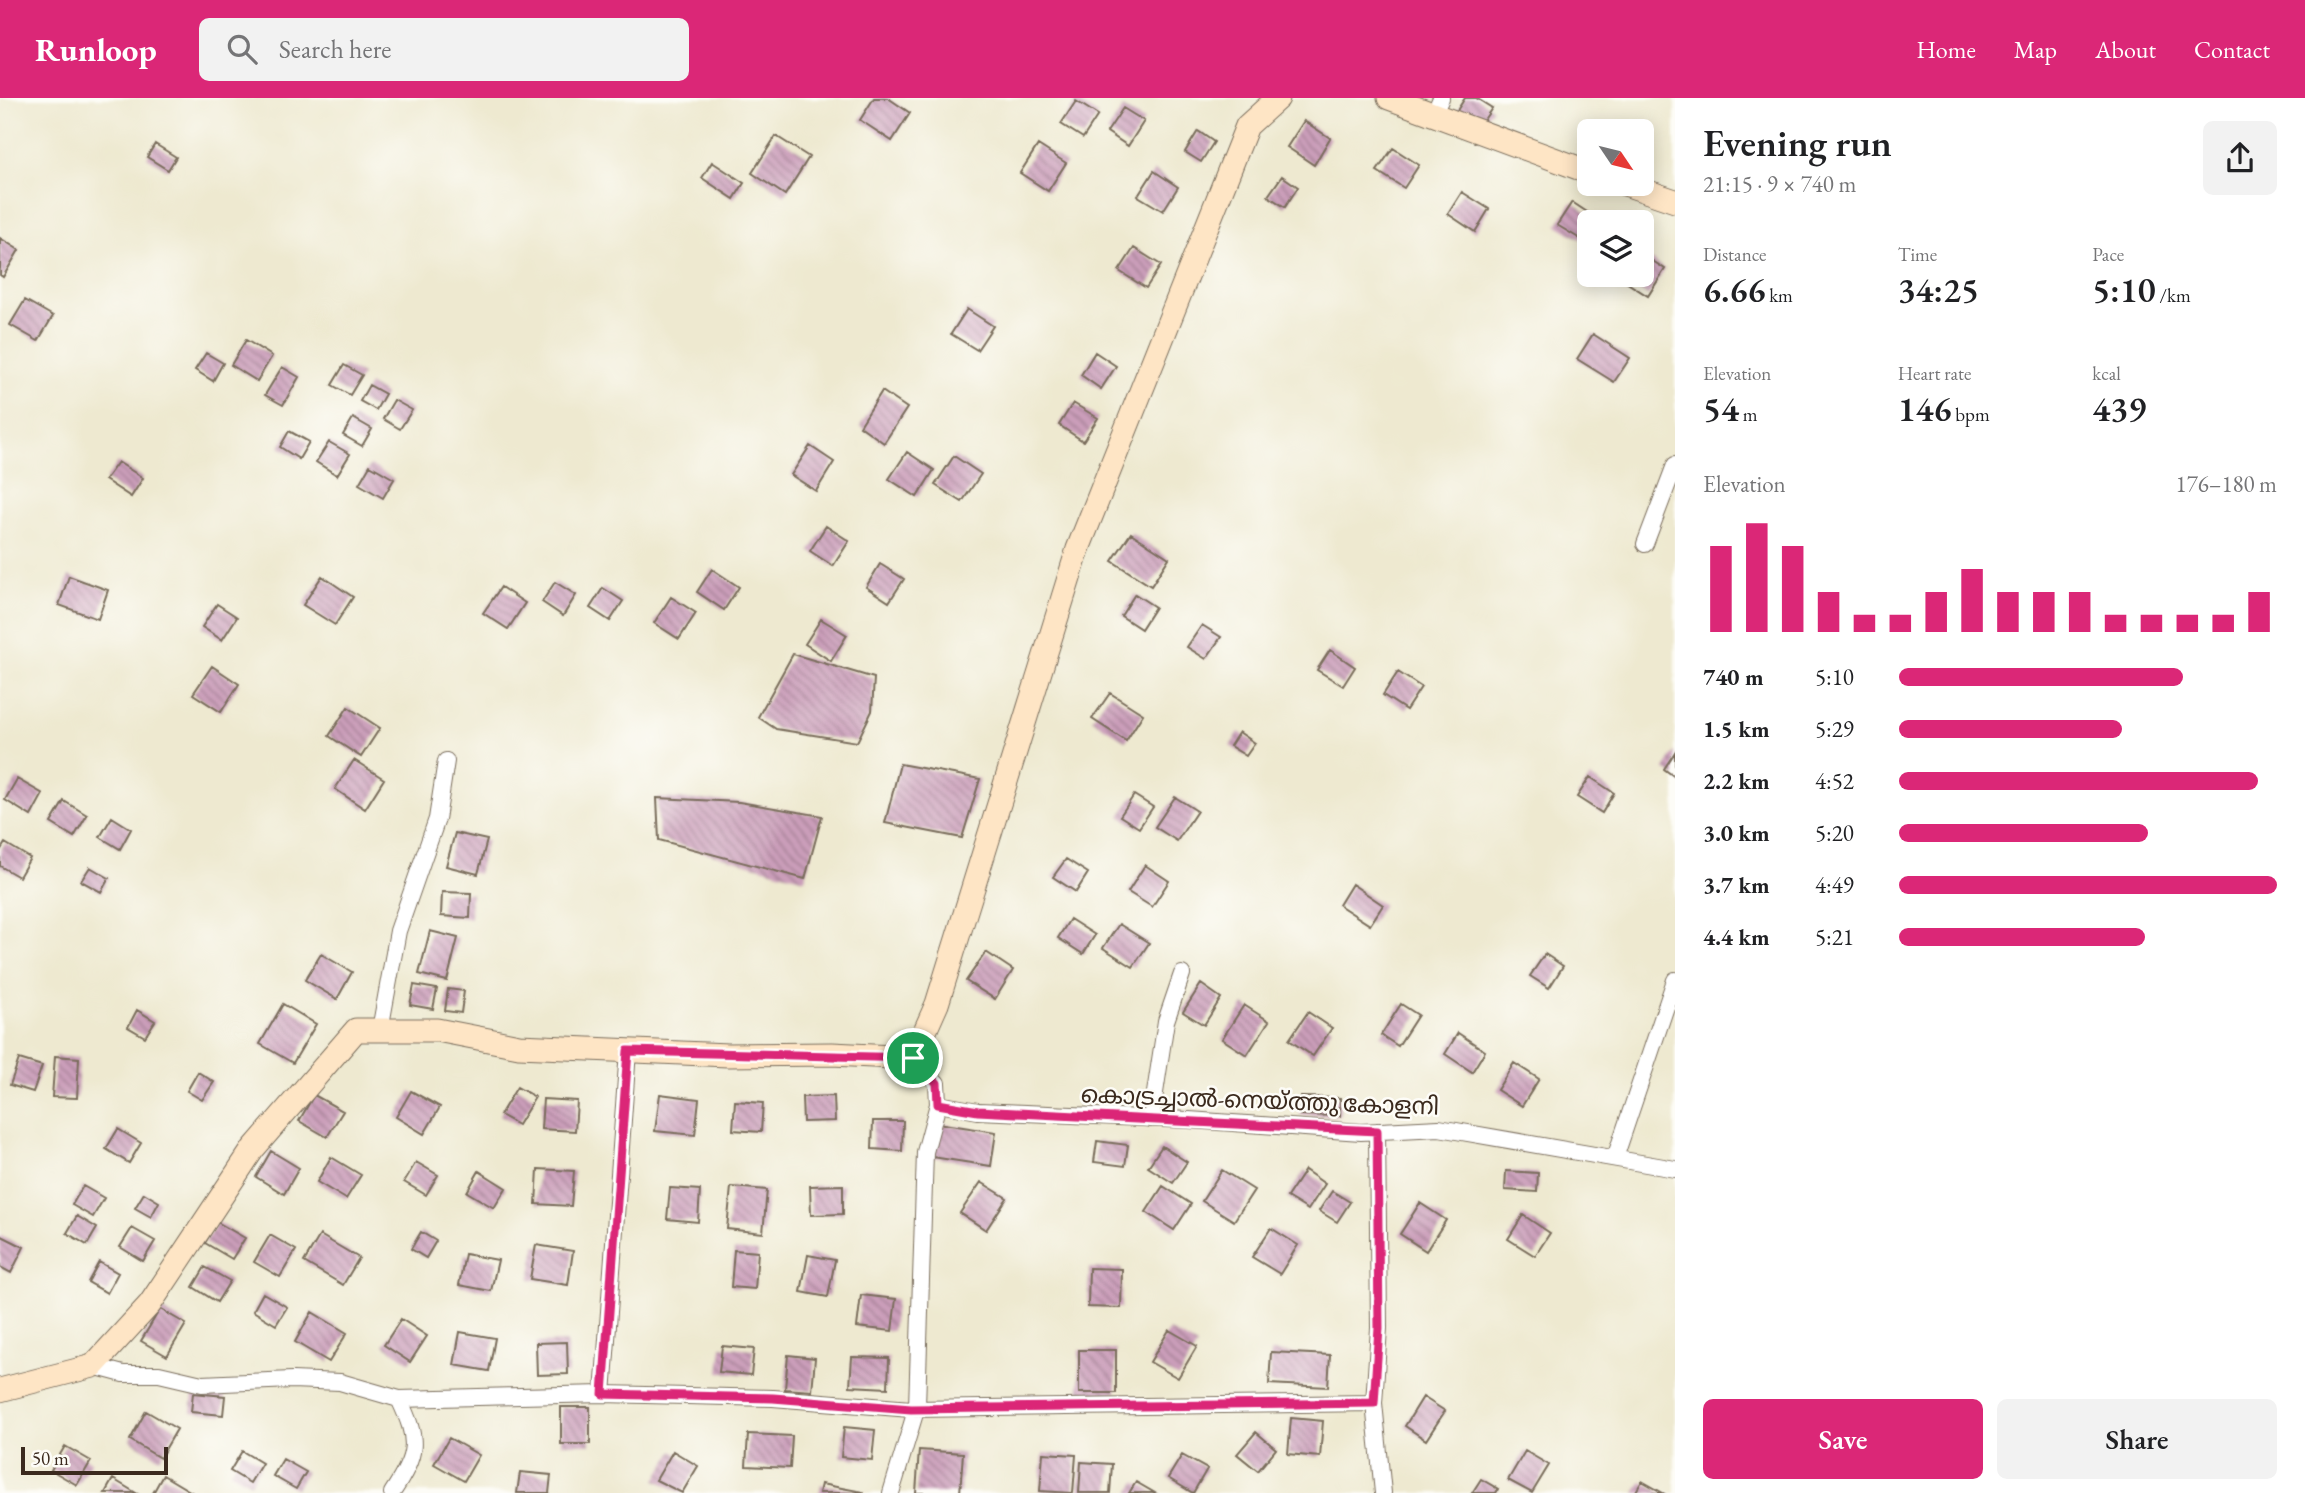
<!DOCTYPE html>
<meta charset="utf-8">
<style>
body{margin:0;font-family:"EB Garamond","Noto Sans Malayalam",serif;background:#f2f2f2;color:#202124;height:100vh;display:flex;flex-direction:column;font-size:26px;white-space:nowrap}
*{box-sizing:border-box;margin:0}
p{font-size:23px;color:#757577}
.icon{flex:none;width:38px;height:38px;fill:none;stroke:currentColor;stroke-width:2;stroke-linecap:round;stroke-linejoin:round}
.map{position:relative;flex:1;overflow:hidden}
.sheet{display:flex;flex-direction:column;background:#fff;width:630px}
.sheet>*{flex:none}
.needle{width:46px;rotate:125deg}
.fabs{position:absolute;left:1577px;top:21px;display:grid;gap:14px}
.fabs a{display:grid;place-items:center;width:77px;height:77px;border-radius:10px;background:#fff;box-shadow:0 4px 18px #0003;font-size:35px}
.scale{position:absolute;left:21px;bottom:18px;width:147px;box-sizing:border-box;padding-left:7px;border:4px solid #3b2a1e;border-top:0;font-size:19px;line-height:24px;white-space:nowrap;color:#3b2a1e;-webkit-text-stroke:5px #fdfcf7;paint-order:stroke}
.pin{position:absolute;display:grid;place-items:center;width:60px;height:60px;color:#fff;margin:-30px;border:4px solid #fff;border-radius:50%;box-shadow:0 2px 7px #0007}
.round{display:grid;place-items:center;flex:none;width:74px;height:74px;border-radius:10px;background:#f2f2f2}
.headline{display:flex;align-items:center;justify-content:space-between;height:119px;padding:0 28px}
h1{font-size:38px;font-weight:600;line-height:52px}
.metrics{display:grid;grid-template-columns:repeat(3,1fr);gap:10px;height:119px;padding:7px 28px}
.metrics div{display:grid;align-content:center}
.metrics b{font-size:35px;font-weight:600}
.metrics small{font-size:19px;font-weight:400}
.metrics p{font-size:19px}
.chart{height:196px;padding:14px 28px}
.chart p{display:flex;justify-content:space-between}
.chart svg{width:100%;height:126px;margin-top:7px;stroke:#db2777;stroke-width:6}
.cta{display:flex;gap:14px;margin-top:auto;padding:14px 28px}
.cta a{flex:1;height:80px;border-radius:10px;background:#db2777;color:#fff;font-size:28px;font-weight:600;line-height:80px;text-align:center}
.cta a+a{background:#f2f2f2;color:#202124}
ul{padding:0 28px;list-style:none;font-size:23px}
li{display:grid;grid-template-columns:112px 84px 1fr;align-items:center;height:52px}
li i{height:18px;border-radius:9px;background:#db2777}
header{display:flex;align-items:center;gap:42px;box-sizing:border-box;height:98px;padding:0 35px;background:#db2777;color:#fff}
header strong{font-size:33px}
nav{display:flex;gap:38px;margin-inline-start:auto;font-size:24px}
.search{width:490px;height:63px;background:#f2f2f2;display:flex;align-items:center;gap:18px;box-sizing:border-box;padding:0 24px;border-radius:10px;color:#757577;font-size:26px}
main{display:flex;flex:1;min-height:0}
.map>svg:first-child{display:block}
.building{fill:url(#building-back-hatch)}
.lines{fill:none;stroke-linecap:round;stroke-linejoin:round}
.minor-casing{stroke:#7a6d5c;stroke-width:18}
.secondary-casing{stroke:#7a6d5c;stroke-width:25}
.minor{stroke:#fff;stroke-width:16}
.secondary{stroke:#fee5c5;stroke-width:23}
.route-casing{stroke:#fff;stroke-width:14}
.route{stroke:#db2777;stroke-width:9}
.labels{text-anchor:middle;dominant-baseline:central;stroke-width:5;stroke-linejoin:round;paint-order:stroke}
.street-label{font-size:24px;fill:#3b2a1e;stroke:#fdfcf7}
</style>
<header>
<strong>Runloop</strong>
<div class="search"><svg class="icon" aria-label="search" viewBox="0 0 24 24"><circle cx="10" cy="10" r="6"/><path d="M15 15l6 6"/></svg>Search here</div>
<nav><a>Home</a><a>Map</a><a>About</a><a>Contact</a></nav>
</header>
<main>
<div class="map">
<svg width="1675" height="1395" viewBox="0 0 1675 1395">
<defs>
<pattern id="building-back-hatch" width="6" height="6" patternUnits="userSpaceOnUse" patternTransform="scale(1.75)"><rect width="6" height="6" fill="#cb9eba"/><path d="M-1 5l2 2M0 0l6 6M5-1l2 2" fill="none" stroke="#a68197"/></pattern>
</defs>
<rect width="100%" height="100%" fill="#fdfcf7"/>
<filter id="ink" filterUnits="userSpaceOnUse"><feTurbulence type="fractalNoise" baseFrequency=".0143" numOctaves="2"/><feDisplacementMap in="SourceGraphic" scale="14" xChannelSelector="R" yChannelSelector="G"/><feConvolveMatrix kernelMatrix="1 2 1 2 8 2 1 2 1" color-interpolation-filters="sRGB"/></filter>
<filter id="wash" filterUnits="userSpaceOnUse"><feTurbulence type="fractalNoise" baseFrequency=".00686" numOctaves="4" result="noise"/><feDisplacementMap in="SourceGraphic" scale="28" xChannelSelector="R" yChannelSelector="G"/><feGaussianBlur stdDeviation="1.57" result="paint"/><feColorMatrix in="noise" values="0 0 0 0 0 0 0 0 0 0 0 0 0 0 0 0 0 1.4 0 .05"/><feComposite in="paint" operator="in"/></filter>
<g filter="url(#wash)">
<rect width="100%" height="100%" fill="#eee9d0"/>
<g id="blocks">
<path class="building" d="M874 0H888L910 15 892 43 860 22Z
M1465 0H1476L1492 10 1479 29 1456 14Z
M1076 3 1098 17 1083 40 1061 26Z
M1123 10 1144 23 1128 48 1107 34Z
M1304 23 1330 40 1314 67 1287 49Z
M1198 33 1214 44 1201 64 1185 54Z
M776 38 809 59 785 97 752 75Z
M155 46 176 59 168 72 147 59Z
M1038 47 1066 65 1048 93 1020 75Z
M1393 50 1419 67 1404 90 1377 73Z
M712 64 744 85 734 101 702 80Z
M1154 73 1178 89 1163 113 1138 98Z
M1282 78 1298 89 1285 109 1268 98Z
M1462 94 1489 111 1475 134 1448 116Z
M1572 104 1596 120 1589 124V131L1582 142 1557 127Z
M0 140 19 152 3 179 0 177Z
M1134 150 1161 167 1146 190 1119 173Z
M1642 156 1665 171 1648 198 1615 177H1642Z
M25 202 53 218 38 243 10 227Z
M967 211 993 228 977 252 951 236Z
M1593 236 1630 260 1614 284 1577 261Z
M246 242 272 258 257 283 231 267Z
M1095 254 1116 268 1101 291 1081 277Z
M206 255 223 265 213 283 195 272Z
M344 267 362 277 350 297 332 287Z
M282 269 299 279 283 307 265 297Z
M369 287 385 296 376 312 360 303Z
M882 293 907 310 884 345 860 328Z
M394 302 412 312 400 331 383 321Z
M1073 305 1098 320 1083 343 1059 327Z
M353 320 372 331 362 348 343 337Z
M289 333 309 344 299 361 280 349Z
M329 344 350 356 337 377 316 364Z
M810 348 834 364 816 393 791 377Z
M907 354 934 372 917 399 889 381Z
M954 358 981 376 962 404 935 387Z
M118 364 143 380 131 399 105 382Z
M370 367 394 381 383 400 359 386Z
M826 428 849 443 833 468 810 453Z
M1131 435 1169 460 1151 488 1112 463Z
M880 466 904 481 889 504 866 489Z
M712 471 739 489 724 512 697 494Z
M69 478 108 492 98 521 59 507Z
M322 478 353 499 335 527 303 507Z
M555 484 576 497 563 518 542 504Z
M501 489 525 505 508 531 483 515Z
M603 490 623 503 610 523 590 510Z
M1135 496 1155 509 1141 531 1121 518Z
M671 499 696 515 679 541 654 525Z
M217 506 237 519 222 542 202 529Z
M821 521 847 537 831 563 805 546Z
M1202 527 1221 539 1206 561 1187 549Z
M1330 552 1355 569 1343 588 1317 572Z
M793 556 874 580 872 613 857 644 776 631 758 619Z
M212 568 239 586 221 614 193 596Z
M1398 574 1421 589 1406 612 1383 597Z
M1110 595 1143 616 1126 643 1092 621Z
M348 609 380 630 361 659 329 638Z
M1239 634 1255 645 1246 658 1230 648Z
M1675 654V679L1664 671Z
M354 662 384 681 365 711 335 691Z
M900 666 980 681 962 740 885 725Z
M1590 679 1614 695 1602 715 1577 699Z
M17 681 43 696 31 718 5 702Z
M1134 697 1153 709 1139 730 1120 718Z
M1175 699 1197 713 1177 743 1155 729Z
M657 700 739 704 822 718 805 781 659 742Z
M64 703 87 717 74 739 51 725Z
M112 719 131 731 120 751 100 739Z
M455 735 487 742 478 776 446 768Z
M5 745 30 760 19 779 0 768V753Z
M1066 761 1088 775 1076 794 1053 779Z
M1145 767 1169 783 1152 809 1128 794Z
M90 769 109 780 101 794 81 783Z
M1352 786 1383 807 1370 827 1339 807Z
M442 794 471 795 470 820 441 818Z
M1070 821 1095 837 1083 856 1058 840Z
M1119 826 1149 845 1133 869 1103 850Z
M430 833 458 840 447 883 419 876Z
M986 854 1013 872 995 901 966 883Z
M321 856 352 874 337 901 305 882Z
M1545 856 1563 868 1549 890 1530 878Z
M1201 886 1221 900 1204 927 1183 914Z
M414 887 437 891 433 911 410 907Z
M448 891 464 893 461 915 445 913Z
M283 906 316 926 293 965 260 946Z
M1401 906 1418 917 1398 948 1381 937Z
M1244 907 1269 923 1247 957 1222 941Z
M137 912 155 923 145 939 128 929Z
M1308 914 1332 930 1313 958 1289 942Z
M1458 935 1485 953 1472 974 1445 956Z
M55 958 79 960 77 1000 52 999Z
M19 961 42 968 33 994 10 987Z
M1514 965 1539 981 1522 1008 1497 992Z
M198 974 214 984 202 1002 187 993Z
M517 989 535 999 518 1027 500 1017Z
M411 993 440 1009 424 1036 396 1019Z
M660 996 699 1001 695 1037 655 1033Z
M314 997 343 1013 327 1039 299 1023Z
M834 998 835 1023 803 1024 802 999Z
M1301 999 1340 1000V1018L1300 1017Z
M543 1001 577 1003 575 1033 541 1031Z
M735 1003 763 1005 761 1034 733 1032Z
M873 1023H903L902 1053 872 1051Z
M937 1025 996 1034 991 1068 932 1059Z
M118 1031 141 1045 129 1065 106 1051Z
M1097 1043 1128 1047 1125 1068 1094 1064Z
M1162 1048 1187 1064 1173 1085 1148 1069Z
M271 1053 299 1070 284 1096 256 1079Z
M331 1059 361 1077 346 1101 317 1084Z
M416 1064 438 1077 426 1097 404 1084Z
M538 1071 574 1073 571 1108 536 1106Z
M1222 1072 1254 1092 1234 1123 1202 1103Z
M1305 1072 1325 1086 1308 1112 1287 1099Z
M479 1073 506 1090 494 1110 467 1094Z
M1506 1073 1538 1075 1537 1094 1505 1092Z
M981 1084 1007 1100 986 1132 960 1115Z
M843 1087V1116L811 1117 810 1088Z
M83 1088 104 1100 93 1119 72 1107Z
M1163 1088 1191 1106 1174 1132 1146 1114Z
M731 1089 767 1092 763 1135 727 1131Z
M670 1090 700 1092 698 1124 667 1121Z
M1332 1093 1350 1104 1337 1124 1319 1113Z
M144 1095 159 1104 151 1119 135 1110Z
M1420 1105 1446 1122 1426 1153 1400 1136Z
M1523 1117 1550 1135 1535 1158 1508 1141Z
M77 1118 97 1130 87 1147 67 1135Z
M217 1124 245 1140 232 1161 205 1145Z
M132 1130 155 1143 143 1163 120 1149Z
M1271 1130 1298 1147 1280 1176 1252 1159Z
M421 1134 436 1143 426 1160 411 1151Z
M0 1137 24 1149 11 1175 0 1169Z
M270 1137 296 1152 280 1179 254 1164Z
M320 1137 359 1160 343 1187 304 1164Z
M536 1147 573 1153 568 1187 530 1181Z
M734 1152 758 1154 755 1191 731 1189Z
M465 1156 498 1162 491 1193 459 1187Z
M808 1157 835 1162 828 1199 801 1194Z
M99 1164 118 1175 107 1195 88 1184Z
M205 1169 230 1183 217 1204 193 1189Z
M1089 1170 1122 1171 1121 1210 1088 1209Z
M263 1195 287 1209 276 1227 253 1213Z
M861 1197 896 1201 892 1233 857 1229Z
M160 1211 186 1226 167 1258 141 1243Z
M312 1214 347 1235 329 1264 295 1244Z
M401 1221 427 1238 410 1264 384 1247Z
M1169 1232 1197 1248 1178 1280 1150 1264Z
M460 1234 495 1240 489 1273 454 1267Z
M567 1244 568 1276 537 1277 536 1245Z
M722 1248 754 1251 751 1277 719 1274Z
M1079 1252H1116V1295H1079Z
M1271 1254 1330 1257 1328 1289 1269 1286Z
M788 1257 815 1260 812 1293 785 1291Z
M852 1259 889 1260 888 1290 850 1288Z
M193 1295 225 1298 223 1317 191 1314Z
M1423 1299 1445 1313 1426 1342 1405 1328Z
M561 1309H590V1346H561Z
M146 1313 177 1331 160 1360 130 1342Z
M1291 1320 1323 1323 1320 1359 1288 1356Z
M844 1329 875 1332 872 1362 841 1359Z
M1256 1334 1276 1351 1258 1373 1237 1356Z
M748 1336 792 1338 790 1370 746 1368Z
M449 1340 479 1357 464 1383 434 1366Z
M65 1348 91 1363 77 1387 51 1372Z
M919 1352 963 1355 960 1395H916Z
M242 1353 262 1365 250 1385 230 1373Z
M673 1353 698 1368 682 1395 656 1382Z
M1525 1353 1549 1367 1532 1395 1508 1382Z
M1043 1355 1076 1357 1073 1395 1040 1393Z
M1182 1357 1207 1371 1193 1395 1168 1380Z
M283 1361 306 1374 296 1391 273 1378Z
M1081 1364 1112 1366 1110 1395H1079Z
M520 1374 551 1377 549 1395H517Z
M163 1377 193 1395H153Z
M113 1381 136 1395H105Z
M1481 1381 1498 1391 1496 1395H1472Z
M1642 1383 1663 1395H1635Z
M1136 1384 1155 1395H1129Z
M821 1386 863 1394V1395H819Z"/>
</g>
</g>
<g filter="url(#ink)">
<use href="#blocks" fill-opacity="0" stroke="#7a6d5c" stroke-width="2"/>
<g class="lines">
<g class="minor-casing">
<path id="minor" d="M1433 18 1441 0
M1645 446 1675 367
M380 932 398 833 437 721 446 663
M913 960 937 985 938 1006 978 1013 1189 1022 1361 1034 1439 1030 1675 1071
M1151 1021 1166 923 1182 876
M1377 1033 1379 1230 1374 1305 1383 1395
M1615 1060 1675 882
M93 1268 123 1276H159L202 1286 292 1282 340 1284 399 1301C419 1343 418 1355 392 1395
M603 1296 628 953
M399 1301 603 1296 773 1300 911 1311 1374 1305
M891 1395 917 1309 925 1054 938 1006"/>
</g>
<g class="secondary-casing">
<path id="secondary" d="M1389 0 1589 74
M1625 86 1675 103
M0 1292 93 1268 150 1206 253 1051 356 932H437L519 948 728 957 832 956 913 960 937 906 1078 451 1247 28 1278 0"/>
</g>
<use href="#minor" class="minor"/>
<use href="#secondary" class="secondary"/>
</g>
</g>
<g class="lines" filter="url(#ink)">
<g class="route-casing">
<path id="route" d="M628 953 913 960 937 985 938 1006 978 1013 1377 1033 1379 1230 1374 1305 911 1311 773 1300 603 1296Z"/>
</g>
<use href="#route" class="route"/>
</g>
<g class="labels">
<g class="street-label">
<text transform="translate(1260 1002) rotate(2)">കൊട്രച്ചാൽ-നെയ്ത്തു കോളനി</text>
</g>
</g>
</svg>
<div class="fabs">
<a><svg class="needle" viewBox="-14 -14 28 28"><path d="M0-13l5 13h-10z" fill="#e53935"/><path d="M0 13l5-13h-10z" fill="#757577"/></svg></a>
<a><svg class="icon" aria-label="layers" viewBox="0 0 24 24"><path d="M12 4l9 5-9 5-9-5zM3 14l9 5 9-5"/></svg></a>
</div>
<div class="scale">50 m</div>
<div class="pin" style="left:913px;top:960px;background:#1e9e55"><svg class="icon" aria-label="arrive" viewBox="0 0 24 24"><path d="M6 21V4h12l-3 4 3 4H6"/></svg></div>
</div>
<section class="sheet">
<div class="headline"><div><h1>Evening run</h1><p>21:15 · 9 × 740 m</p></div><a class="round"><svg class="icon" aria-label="share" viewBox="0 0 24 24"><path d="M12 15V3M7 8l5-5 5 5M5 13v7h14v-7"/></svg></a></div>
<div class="metrics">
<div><p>Distance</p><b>6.66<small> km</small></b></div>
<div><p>Time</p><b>34:25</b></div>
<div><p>Pace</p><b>5:10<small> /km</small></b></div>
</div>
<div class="metrics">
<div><p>Elevation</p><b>54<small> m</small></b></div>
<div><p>Heart rate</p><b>146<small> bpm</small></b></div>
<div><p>kcal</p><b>439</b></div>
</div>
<div class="chart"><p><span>Elevation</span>176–180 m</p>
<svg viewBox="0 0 160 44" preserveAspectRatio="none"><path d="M5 44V14M15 44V6M25 44V14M35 44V30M45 44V38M55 44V38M65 44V30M75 44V22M85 44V30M95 44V30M105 44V30M115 44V38M125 44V38M135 44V38M145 44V38M155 44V30"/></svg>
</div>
<ul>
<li><b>740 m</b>5:10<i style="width:75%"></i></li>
<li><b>1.5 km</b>5:29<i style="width:59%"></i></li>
<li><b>2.2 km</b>4:52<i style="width:95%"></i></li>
<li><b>3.0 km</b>5:20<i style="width:66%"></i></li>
<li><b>3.7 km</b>4:49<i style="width:100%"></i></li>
<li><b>4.4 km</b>5:21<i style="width:65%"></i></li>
</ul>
<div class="cta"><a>Save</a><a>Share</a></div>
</section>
</main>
